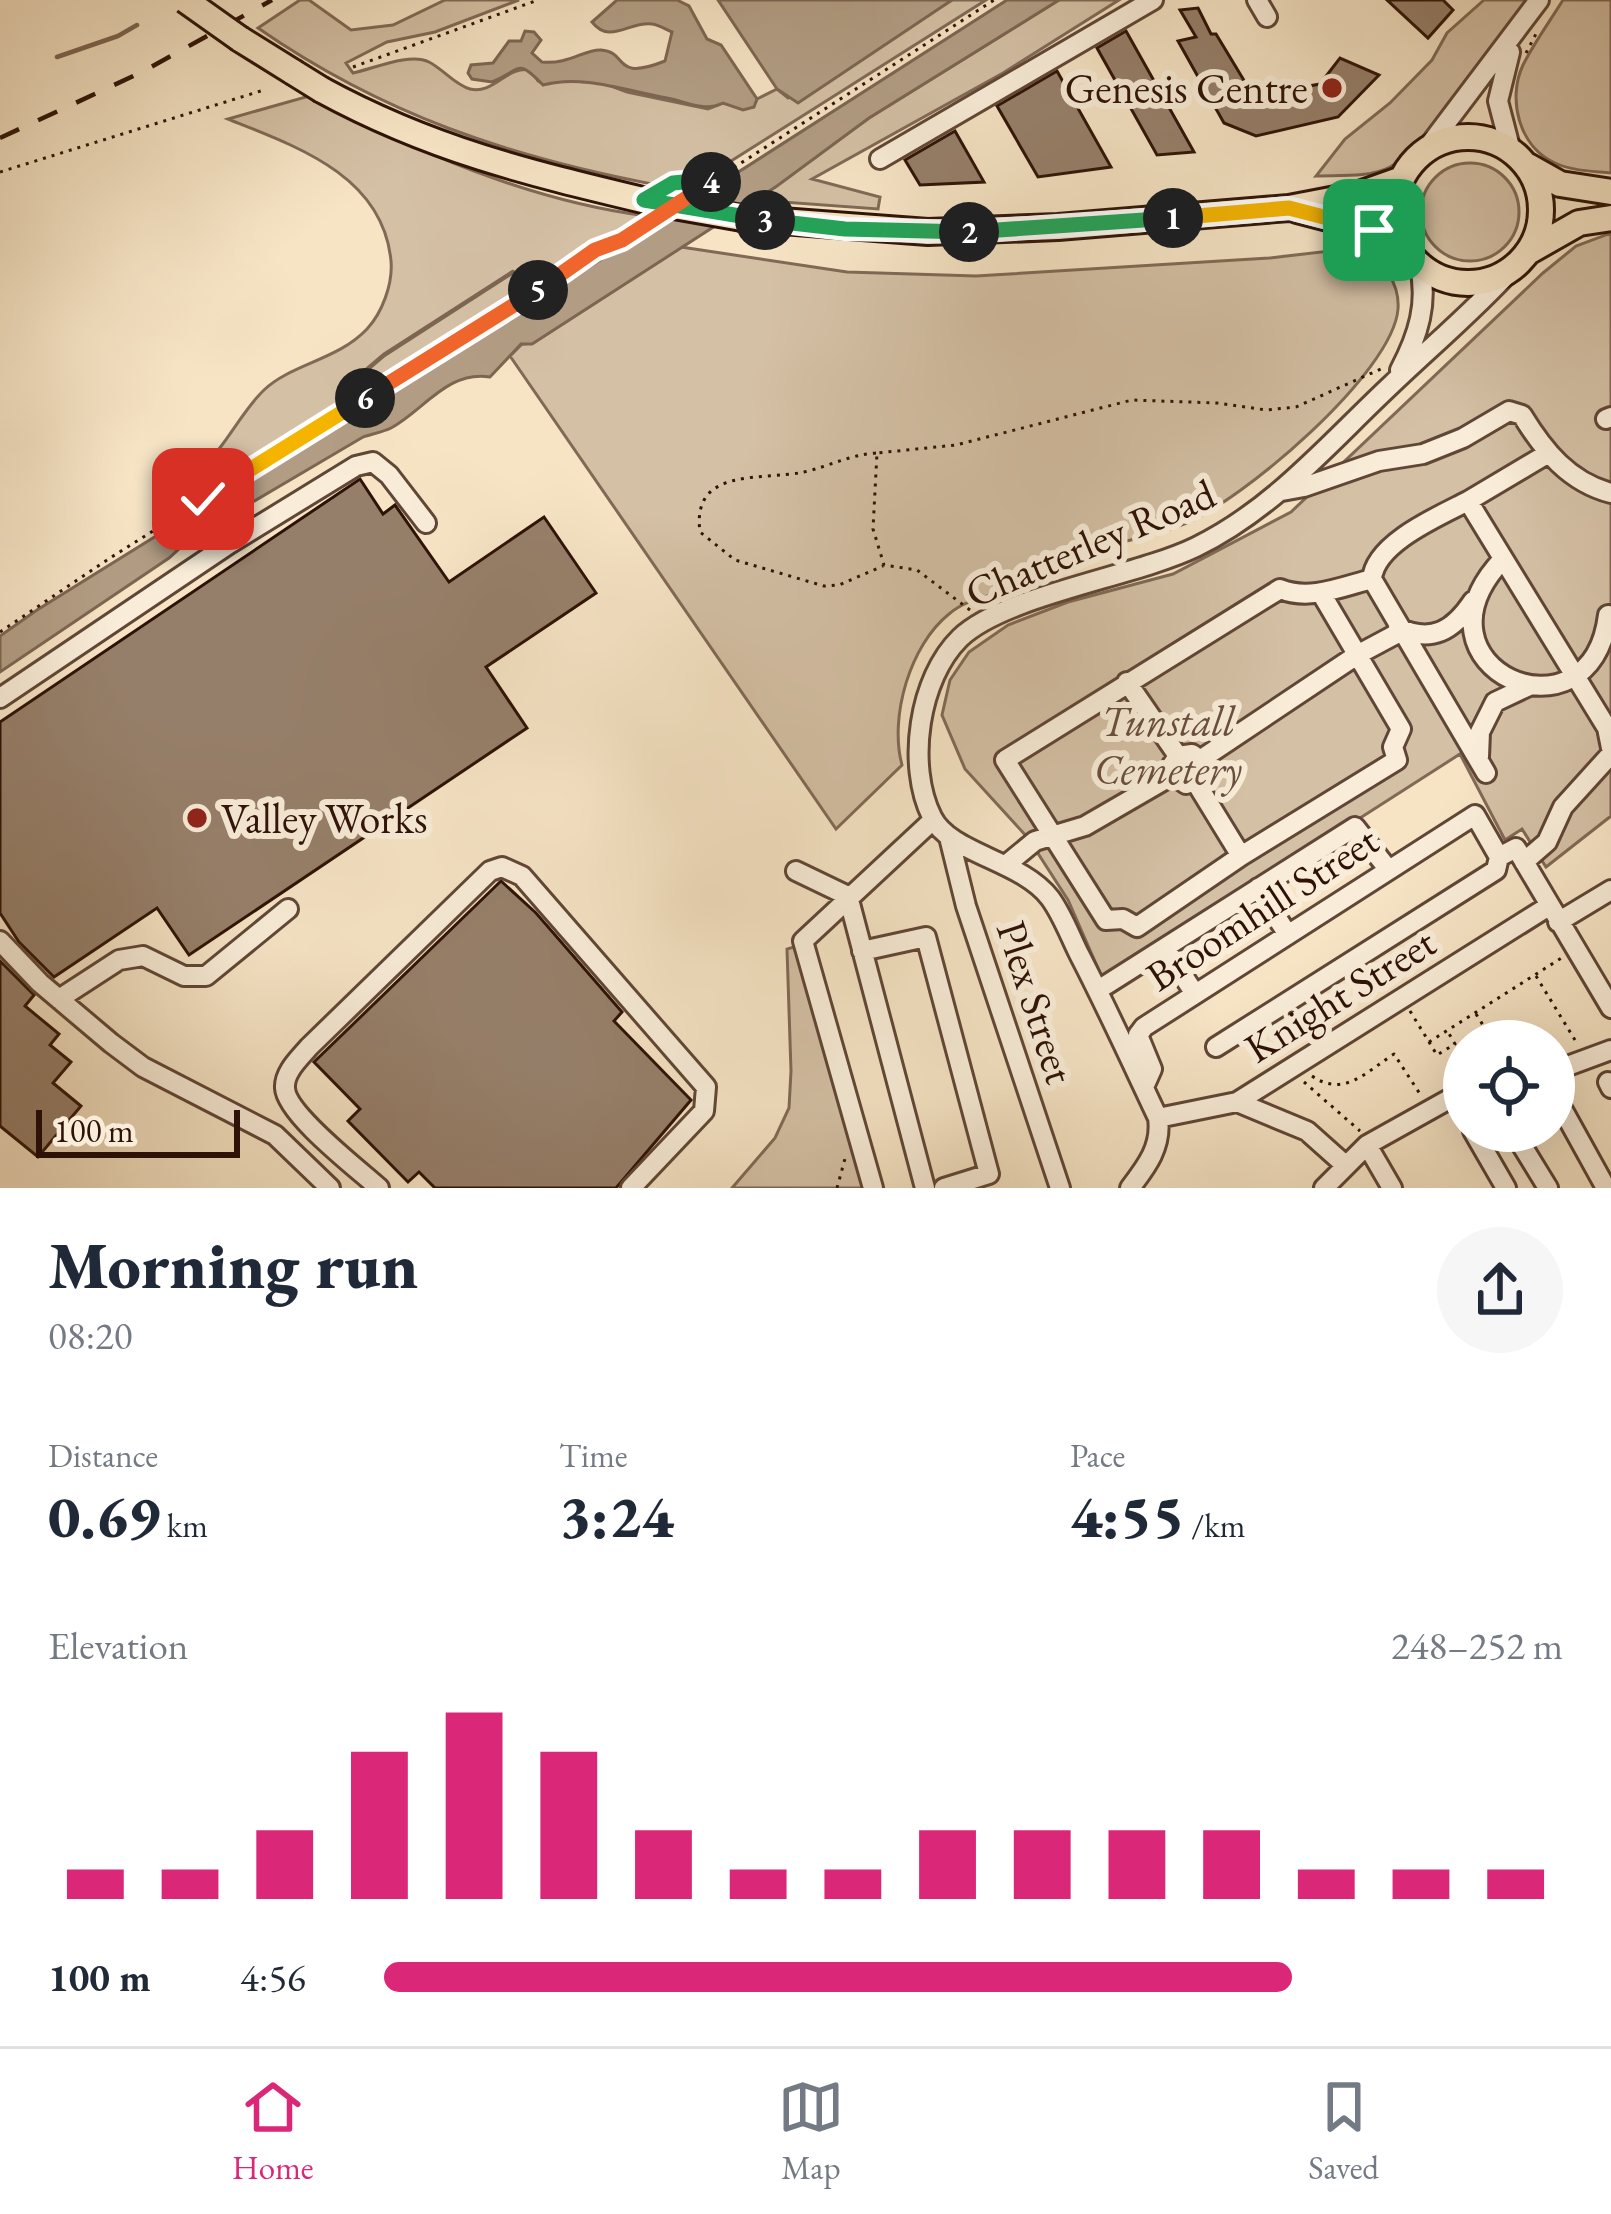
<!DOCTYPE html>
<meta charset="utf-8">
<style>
body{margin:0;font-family:"EB Garamond",serif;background:#f6f6f7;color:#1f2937;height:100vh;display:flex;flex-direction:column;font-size:45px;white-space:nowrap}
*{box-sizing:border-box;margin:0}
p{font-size:39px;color:#747a83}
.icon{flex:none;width:66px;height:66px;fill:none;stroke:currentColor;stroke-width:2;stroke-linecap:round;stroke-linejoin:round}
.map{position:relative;height:1188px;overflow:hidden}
.drawer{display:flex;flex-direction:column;background:#fff;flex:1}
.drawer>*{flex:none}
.buttons{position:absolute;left:1443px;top:1020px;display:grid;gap:24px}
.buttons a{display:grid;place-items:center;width:132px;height:132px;border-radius:50%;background:#fff;box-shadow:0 12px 48px #0002;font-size:60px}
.scale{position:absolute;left:36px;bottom:30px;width:204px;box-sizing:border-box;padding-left:12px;border:6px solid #2e1207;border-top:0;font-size:33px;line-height:42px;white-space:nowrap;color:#2e1207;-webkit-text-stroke:9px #f9edd9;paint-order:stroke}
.pin{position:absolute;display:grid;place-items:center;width:102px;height:102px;color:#fff;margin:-51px;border-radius:24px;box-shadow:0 6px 18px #0006}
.km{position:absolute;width:60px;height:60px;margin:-30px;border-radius:50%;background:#222;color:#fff;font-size:33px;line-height:60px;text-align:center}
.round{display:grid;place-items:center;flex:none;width:126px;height:126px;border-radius:63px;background:#f6f6f7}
.summary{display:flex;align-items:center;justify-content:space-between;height:204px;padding:0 48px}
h1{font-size:66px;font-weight:800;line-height:90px}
.stats{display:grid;grid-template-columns:repeat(3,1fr);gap:18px;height:204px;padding:12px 48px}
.stats div{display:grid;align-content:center}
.stats b{font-size:60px;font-weight:800}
.stats small{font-size:33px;font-weight:400}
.stats p{font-size:33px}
.chart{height:336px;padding:24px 48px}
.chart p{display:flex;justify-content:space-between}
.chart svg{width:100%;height:216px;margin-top:12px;stroke:#db2777;stroke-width:6}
ul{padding:0 48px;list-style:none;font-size:39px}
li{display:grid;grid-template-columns:192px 144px 1fr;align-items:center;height:90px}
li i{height:30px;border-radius:15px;background:#db2777}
.tabs{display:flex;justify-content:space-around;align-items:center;height:168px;border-top:3px solid #e0e1e3;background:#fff;font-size:33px;color:#747a83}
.tabs a{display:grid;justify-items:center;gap:6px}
.tabs .on{color:#db2777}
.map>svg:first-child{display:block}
.green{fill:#d4c0a5;stroke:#816956;stroke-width:3}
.water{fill:#b29d84;stroke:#7d6552;stroke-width:3}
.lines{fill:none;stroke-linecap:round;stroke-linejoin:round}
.stream{stroke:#7d6552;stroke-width:4.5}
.building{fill:#967f6a;stroke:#2e1207;stroke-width:3}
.minor-casing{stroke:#604636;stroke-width:24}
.major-casing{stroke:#2e1207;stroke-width:30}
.path{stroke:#2e1207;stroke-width:3;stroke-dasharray:3 6;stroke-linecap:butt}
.minor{stroke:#f9edd9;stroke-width:18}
.major{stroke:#f6e4c5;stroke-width:24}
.rail{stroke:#2e1207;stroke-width:4.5;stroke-dasharray:21 21;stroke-linecap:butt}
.major-bridge-casing{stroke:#2e1207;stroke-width:30;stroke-linecap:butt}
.major-bridge{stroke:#f6e4c5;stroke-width:24}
.split-1-casing{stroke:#fff;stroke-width:24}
.split-2-casing{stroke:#fff;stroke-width:24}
.split-3-casing{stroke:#fff;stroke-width:24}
.split-4-casing{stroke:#fff;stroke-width:24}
.split-5-casing{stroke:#fff;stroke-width:24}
.split-6-casing{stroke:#fff;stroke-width:24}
.split-7-casing{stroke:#fff;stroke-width:24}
.split-1{stroke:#f5b400;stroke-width:15}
.split-2{stroke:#22a559;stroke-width:15}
.split-3{stroke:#22a559;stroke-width:15}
.split-4{stroke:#22a559;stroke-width:15}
.split-5{stroke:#f0652b;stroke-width:15}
.split-6{stroke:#f0652b;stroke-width:15}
.split-7{stroke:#f5b400;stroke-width:15}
.poi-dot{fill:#8f2418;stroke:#f9edd9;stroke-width:4.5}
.labels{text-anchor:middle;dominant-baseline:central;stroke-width:12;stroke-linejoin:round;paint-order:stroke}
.poi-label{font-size:42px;fill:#2e1207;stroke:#f9edd9;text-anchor:end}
.street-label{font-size:42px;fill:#2e1207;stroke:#f9edd9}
.park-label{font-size:42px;font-style:italic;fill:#684f3e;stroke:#f9edd9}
</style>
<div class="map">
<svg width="1611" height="1188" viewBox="0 0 1611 1188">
<rect width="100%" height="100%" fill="#f6e4c5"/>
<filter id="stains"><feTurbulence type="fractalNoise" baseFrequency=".00167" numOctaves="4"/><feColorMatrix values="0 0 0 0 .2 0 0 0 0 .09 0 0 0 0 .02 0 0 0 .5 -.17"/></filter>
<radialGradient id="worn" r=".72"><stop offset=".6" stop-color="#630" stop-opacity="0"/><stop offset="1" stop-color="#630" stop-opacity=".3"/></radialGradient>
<path class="green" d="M300 0H309L351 30 393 25 445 0H519L435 32 387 42 346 63 353 73C373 69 410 52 429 62 443 69 455 85 470 89 494 95 506 65 532 70L538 81 549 84 556 80 603 83 627 92 708 109 723 103 753 107 757 99 777 89 788 98 952 0H986L712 173 667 180 657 185C509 157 382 114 258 28Z
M1059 0H1119L1003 73 812 179 880 197 878 209 756 200 869 118Z
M1484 0H1526C1501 37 1426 148 1390 167 1369 178 1339 175 1316 176L1345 139 1390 103 1432 60 1447 33Z
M1563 0H1611V173C1592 171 1572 171 1555 163 1519 147 1507 99 1523 65 1534 43 1550 21 1563 0Z
M309 96C413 150 529 201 647 216L616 235 585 248 230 478 219 449C234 430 247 406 264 390 291 364 338 360 367 329 382 313 393 284 391 261 383 176 298 147 228 119Z
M1421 212a49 49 0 1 1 98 0a49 49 0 1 1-98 0Z
M1611 233V816L1546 867 1522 829 1505 840 1460 754 1104 982 1068 900 1028 838 965 769 942 715 950 680 969 652 1008 625 1068 602 1173 574 1291 512 1543 273 1576 246Z
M681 247 847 272 976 276 1269 258 1365 247C1383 263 1400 283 1398 309 1393 373 1242 501 1184 524 1154 536 1119 542 1088 551 1077 554 1062 555 1052 561 1039 568 1031 581 1016 587 992 597 969 597 949 614 910 645 889 717 902 765L836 829 510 356 522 344 533 343Z
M797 946 869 1188H732L775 1138 789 1108 791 1071 787 949Z"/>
<path class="water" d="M617 0H677L689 6 707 39 721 45 757 99 754 107 743 110 723 103C703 112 688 102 667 98 627 91 582 74 543 85 516 57 522 70 492 82L472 79 468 73 471 65 493 63 509 41H521L525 31 534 32 541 40 532 53 542 62C568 65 585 49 601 50 629 52 612 82 665 61L672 32C665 29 659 25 652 24 629 21 610 45 592 22Z
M718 0H952L798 103 777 89Z
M1007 0H1059L869 118 777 186 532 344H521L490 377C448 370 424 410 391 428 383 432 372 434 363 437L190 539 169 558 0 672V636L37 610 626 244Z"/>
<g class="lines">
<path class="stream" d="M57 57 118 36 137 25
M351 383 384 355 513 272"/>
</g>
<path class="building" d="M1387 0H1443L1453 10 1428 38Z
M1198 8 1211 34H1216L1251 92 1258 95 1320 84 1340 58 1379 75 1338 117 1256 136 1224 123 1178 41 1196 37 1180 10Z
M1126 31 1194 152 1157 155 1097 48Z
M1057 71 1111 167 1038 177 997 106Z
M955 131 984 182 920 185 905 160Z
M360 479 383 514 395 505 449 582 544 517 596 593 486 667 527 728 189 955 157 908 54 977 19 942 0 913V722Z
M501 881 536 913 622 1012 614 1021 691 1100 616 1188H435L419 1172 408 1182 348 1121 360 1109 314 1062Z
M0 961 34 995 25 1006 59 1034 50 1045 71 1062 53 1083 81 1106 38 1157 0 1126Z"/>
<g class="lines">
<g class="minor-casing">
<path id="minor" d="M1257 0 1267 17
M1510 52 1498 101 1511 151
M1425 151 1539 0
M880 159 1153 0
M1400 370C1418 336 1429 302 1419 264
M1606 419 1611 417
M1282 491 1304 487 1379 461 1423 454 1463 438 1509 411 1522 415C1544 451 1569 482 1611 493
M1468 501 1547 454
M1503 559C1400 668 1591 751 1608 615
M1321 593 1401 729 1393 747 1397 760 1241 856 1137 927 1123 919 1106 920 1005 760 1280 589C1310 601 1341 587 1372 579
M1398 628C1432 643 1453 631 1473 601
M1127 682 1178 756
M0 698 229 544 356 466 373 462 389 475 426 523
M1479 757 1480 732 1495 702 1529 686
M1200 760 1357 655 1400 632
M1486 773 1372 579C1375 543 1439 516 1468 501L1607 728 1611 748
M1195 781 1241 856
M949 837 966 906 1060 1188
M1524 862 1547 842 1563 807 1611 754
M1007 864 1035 841 1085 826 1173 775 1172 765 1178 756 1192 754 1200 760 1202 771 1197 780 1186 784 1173 775
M796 871 848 896
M1258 888 1288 935
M848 896 925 1188
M1558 922 1611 890
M0 941 40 983 111 1043 143 1067 275 1135 330 1188
M1165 948 1195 994
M862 951 926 937 989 1174 944 1188
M1106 985 1355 827 1388 869
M59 999 119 960 143 956 184 976H206L288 909
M1216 1047 1496 870 1499 857
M1554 1071 1611 1050
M1608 1082 1611 1088
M1144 1087 1152 1069 1138 1035 1144 1027 1475 815 1499 857 1516 848 1611 1008
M1554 1094 1606 1188
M1237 1102 1307 1131 1344 1164
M1158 1118 1237 1102 1549 906
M1473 1131 1506 1188
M1513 1131 1548 1188
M1367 1145 1392 1188
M379 1188C358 1169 286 1114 285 1088 284 1072 299 1059 309 1047L490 871 502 867 522 876 706 1087 704 1111 631 1188
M873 1188 803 941 933 820
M1130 1188C1147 1166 1162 1146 1158 1118 1132 1063 1107 1008 1079 954 1070 936 1062 914 1050 898 1021 860 950 854 932 817 906 765 919 678 960 638 1005 595 1134 577 1196 547 1274 509 1329 443 1391 385 1433 345 1476 309 1515 266
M1324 1188 1367 1145 1453 1097 1464 1096"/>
</g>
<g class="major-casing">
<path id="major" d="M240 39 293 72
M322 90C432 150 530 173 651 202
M1395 210a73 73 0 1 1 146 0a73 73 0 1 1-146 0Z
M1528 166 1560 184 1611 192
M1297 210 1374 230 1406 248
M742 218 928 232 1058 227 1289 208 1357 195 1402 179
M1528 252 1579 223 1611 218"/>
</g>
<path class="path" d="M1526 53 1538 30
M353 67 538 0
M0 172 264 90
M669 185 713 180
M696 192 994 0
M876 453C849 455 830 466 804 472 763 481 691 466 700 532L735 560 824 586 839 585 883 566
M970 610 917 570 884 565 873 529 877 453 956 445 1132 400 1217 403 1266 410 1296 407 1383 368
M0 632 110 558 575 266C599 247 627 237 652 220
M1536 976 1578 1045
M1410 1011 1437 1055 1455 1044 1448 1032
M1476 1014 1493 1041
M1429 1042 1563 957
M1312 1076C1344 1098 1366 1072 1394 1054L1422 1097
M1304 1082 1360 1131
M837 1188 846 1155"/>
<use href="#minor" class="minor"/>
<use href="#major" class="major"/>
<path class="rail" d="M0 138 142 72 272 0"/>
<g class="major-bridge-casing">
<path id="major-bridge" d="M185 0 240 39
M293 72 322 90
M651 202 742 218"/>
</g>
<use href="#major-bridge" class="major-bridge"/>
</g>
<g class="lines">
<g class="split-1-casing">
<path id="split-1" d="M1173 218 1289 208 1374 230"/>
</g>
<g class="split-2-casing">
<path id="split-2" d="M969 232 1173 218"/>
</g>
<g class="split-3-casing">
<path id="split-3" d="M765 220 845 229 969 232"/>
</g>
<g class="split-4-casing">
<path id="split-4" d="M711 182 715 179 673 183 644 200 765 220"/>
</g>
<g class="split-5-casing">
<path id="split-5" d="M538 290 595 250 622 240 711 182"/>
</g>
<g class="split-6-casing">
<path id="split-6" d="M365 398 538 290"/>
</g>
<g class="split-7-casing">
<path id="split-7" d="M203 499 365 398"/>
</g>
<use href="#split-1" class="split-1"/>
<use href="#split-2" class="split-2"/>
<use href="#split-3" class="split-3"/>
<use href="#split-4" class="split-4"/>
<use href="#split-5" class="split-5"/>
<use href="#split-6" class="split-6"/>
<use href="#split-7" class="split-7"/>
</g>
<g class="poi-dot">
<circle cx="1332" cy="88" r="12"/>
<circle cx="197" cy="818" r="12"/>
</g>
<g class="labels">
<g class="poi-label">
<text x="1308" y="88">Genesis Centre</text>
<text x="221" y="818" text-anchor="start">Valley Works</text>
</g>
<g class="street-label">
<text transform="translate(1090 543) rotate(-23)">Chatterley Road</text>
<text transform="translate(1262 908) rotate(-33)">Broomhill Street</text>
<text transform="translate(1340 995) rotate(-32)">Knight Street</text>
<text transform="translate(1036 1002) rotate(72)">Plex Street</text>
</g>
<g class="park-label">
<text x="1168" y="721">Tunstall<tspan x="1168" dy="48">Cemetery</tspan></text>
</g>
</g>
<rect width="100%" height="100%" filter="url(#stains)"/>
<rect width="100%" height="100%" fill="url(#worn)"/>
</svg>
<div class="buttons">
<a><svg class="icon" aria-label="locate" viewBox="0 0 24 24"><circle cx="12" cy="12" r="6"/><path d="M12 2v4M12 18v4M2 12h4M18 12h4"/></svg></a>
</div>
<div class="scale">100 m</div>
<div class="pin" style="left:1374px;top:230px;background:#1e9e55"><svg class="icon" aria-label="arrive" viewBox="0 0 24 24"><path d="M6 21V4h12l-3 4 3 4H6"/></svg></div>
<div class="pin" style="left:203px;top:499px;background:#d93025"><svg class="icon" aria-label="check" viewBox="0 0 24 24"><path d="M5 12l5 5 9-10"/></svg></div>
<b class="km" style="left:1173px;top:218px">1</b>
<b class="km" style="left:969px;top:232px">2</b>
<b class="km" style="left:765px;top:220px">3</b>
<b class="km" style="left:711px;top:182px">4</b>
<b class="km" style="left:538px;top:290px">5</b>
<b class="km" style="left:365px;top:398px">6</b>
</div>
<section class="drawer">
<div class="summary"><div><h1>Morning run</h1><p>08:20</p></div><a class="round"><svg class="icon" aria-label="share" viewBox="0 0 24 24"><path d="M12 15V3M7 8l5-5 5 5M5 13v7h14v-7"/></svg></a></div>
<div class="stats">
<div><p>Distance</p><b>0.69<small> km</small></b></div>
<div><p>Time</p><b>3:24</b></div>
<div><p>Pace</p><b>4:55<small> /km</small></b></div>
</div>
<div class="chart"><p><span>Elevation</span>248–252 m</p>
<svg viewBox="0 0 160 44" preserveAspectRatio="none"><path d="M5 44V38M15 44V38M25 44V30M35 44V14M45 44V6M55 44V14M65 44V30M75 44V38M85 44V38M95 44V30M105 44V30M115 44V30M125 44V30M135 44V38M145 44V38M155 44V38"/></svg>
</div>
<ul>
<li><b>100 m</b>4:56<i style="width:77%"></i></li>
</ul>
</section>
<nav class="tabs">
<a class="on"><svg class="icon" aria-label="home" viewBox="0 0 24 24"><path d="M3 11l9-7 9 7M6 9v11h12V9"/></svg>Home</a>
<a><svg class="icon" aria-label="map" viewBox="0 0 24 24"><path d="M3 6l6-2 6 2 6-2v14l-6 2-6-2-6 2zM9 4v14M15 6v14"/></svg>Map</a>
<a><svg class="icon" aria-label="saved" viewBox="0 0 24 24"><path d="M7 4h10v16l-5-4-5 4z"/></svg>Saved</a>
</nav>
